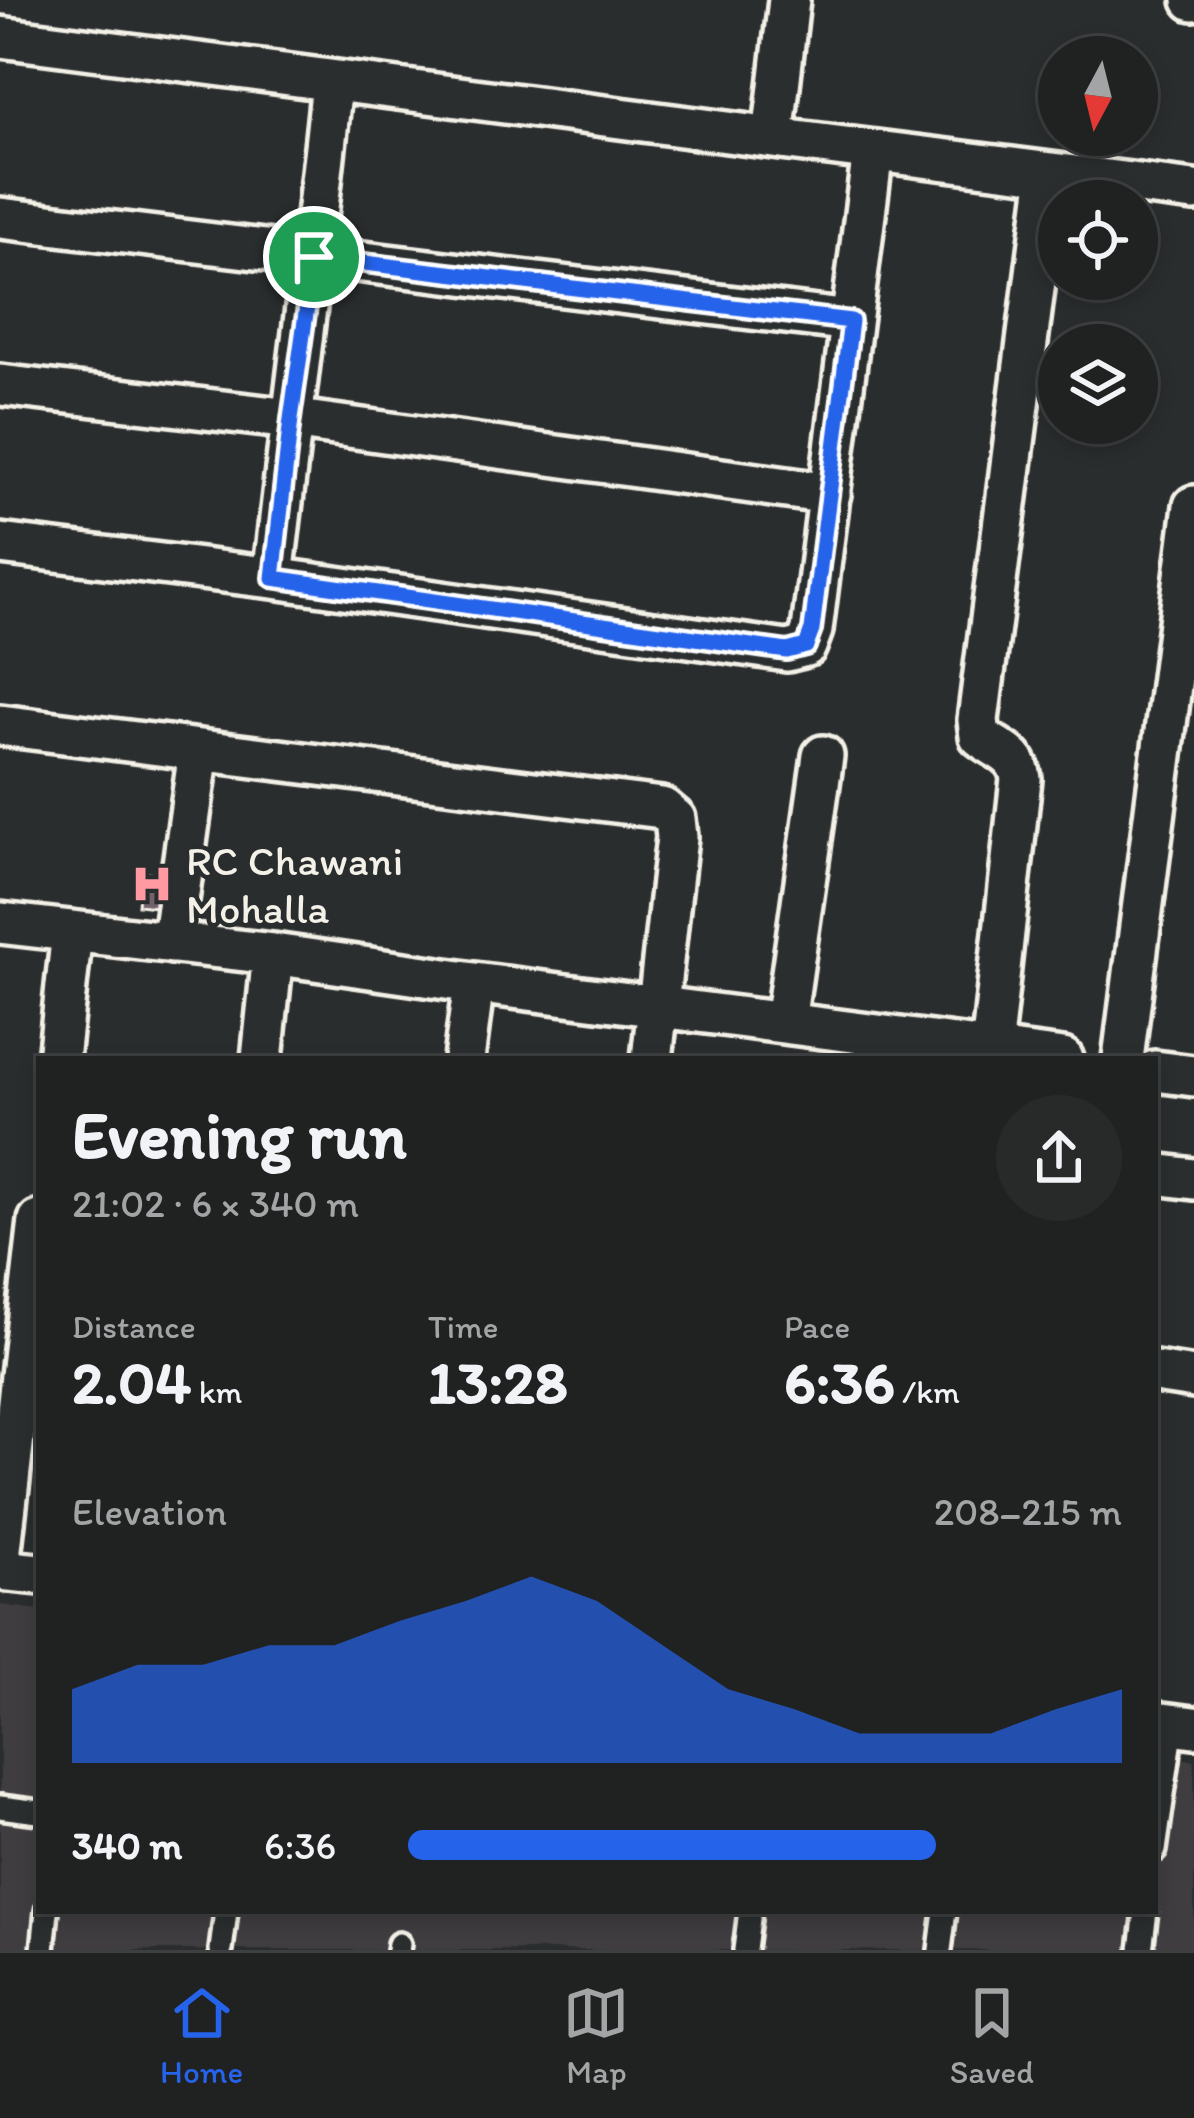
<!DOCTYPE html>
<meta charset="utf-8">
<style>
body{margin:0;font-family:Itim,sans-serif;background:#282a2a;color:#f1f3f6;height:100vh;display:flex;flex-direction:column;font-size:45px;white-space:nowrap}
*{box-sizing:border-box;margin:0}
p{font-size:39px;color:#a2a4a5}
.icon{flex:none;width:66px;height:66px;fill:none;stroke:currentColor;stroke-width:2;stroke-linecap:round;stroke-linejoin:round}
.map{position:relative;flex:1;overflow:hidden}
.panel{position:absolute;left:36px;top:1056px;width:1122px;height:858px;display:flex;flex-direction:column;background:#202222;border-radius:0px;box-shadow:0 6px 18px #0003,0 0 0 3px #3d3f40}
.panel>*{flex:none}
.needle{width:78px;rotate:187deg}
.buttons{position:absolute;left:1038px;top:36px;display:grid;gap:24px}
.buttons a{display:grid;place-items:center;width:120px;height:120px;border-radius:50%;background:#202222;box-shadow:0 6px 18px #0003,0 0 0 3px #3d3f40;font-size:60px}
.pin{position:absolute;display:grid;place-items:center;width:102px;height:102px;color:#fff;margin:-51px;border:6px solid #fff;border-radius:50%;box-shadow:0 3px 12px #0007}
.round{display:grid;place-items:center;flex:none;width:126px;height:126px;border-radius:63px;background:#282a2a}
.head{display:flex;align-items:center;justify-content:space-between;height:204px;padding:0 36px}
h1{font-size:66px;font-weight:700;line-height:90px}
.figures{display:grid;grid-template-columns:repeat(3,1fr);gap:18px;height:204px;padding:12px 36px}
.figures div{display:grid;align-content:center}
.figures b{font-size:60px;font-weight:700}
.figures small{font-size:33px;font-weight:400}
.figures p{font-size:33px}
.chart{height:336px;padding:24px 36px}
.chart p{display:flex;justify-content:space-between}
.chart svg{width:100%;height:216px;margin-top:12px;fill:#2563eb;opacity:.7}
ul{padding:0 36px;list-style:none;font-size:39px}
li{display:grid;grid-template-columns:192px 144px 1fr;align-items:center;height:90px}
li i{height:30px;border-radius:15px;background:#2563eb}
.dock{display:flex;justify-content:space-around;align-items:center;height:168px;border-top:3px solid #3d3f40;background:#202222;font-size:33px;color:#a2a4a5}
.dock a{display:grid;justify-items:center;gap:6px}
.dock .selected{color:#2563eb}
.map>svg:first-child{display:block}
.built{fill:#403d40}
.building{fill:#72616a;stroke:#f4f1e8;stroke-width:3}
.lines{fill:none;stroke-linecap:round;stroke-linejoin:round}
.lane-casing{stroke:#f4f1e8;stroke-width:30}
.street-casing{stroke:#f4f1e8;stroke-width:48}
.lane{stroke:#2a2d2e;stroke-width:21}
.street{stroke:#2a2d2e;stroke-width:39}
.route-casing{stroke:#fff;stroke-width:24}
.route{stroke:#2563eb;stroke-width:15}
.labels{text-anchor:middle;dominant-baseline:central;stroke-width:9;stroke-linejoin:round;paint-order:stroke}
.poi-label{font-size:42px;fill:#f4f1e8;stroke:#2a2d2e;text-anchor:start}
</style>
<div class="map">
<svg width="1194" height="1950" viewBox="0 0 1194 1950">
<rect width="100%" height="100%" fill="#2a2d2e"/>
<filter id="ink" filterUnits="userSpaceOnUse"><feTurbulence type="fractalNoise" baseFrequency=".00833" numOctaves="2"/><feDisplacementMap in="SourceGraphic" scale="24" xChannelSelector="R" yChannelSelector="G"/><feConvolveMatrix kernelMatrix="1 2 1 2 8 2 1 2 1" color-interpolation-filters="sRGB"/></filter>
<g filter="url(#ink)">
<path class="built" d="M0 1605 39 1610V1911H1155V1755L1194 1760V1950H0Z"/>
<path class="building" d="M141 872 159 874 156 907 138 905Z"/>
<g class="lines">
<g class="lane-casing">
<path id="lane" d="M0 1807 39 1812
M1155 1850 1173 1724
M43 1950 47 1911
M221 1950 226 1911
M398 1950 399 1944
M745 1950 750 1911
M940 1950 945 1911
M1141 1950 1146 1911"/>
</g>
<g class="street-casing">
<path id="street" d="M1193 0H1194
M0 37 773 138 789 0
M773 138 1194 191
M0 218 851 321
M0 385 291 419 830 494
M0 544 273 578 787 651 806 646 812 630 873 151
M273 578C292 412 315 248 332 82
M0 725 662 808 675 819 677 837 652 1059
M0 923 273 954 474 983 1063 1059
M172 943 199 751
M785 1022 823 756
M991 1050 1021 779C1018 753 998 751 980 736L978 720 1049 173
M58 1059 72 932
M262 1059 273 954
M464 1059 474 983
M1123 1059 1194 506
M1155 1071 1194 1076
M1155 1174 1194 1179
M1155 1372 1194 1378
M0 1557 39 1221
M0 1570 39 1574
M1155 1722 1194 1727"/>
</g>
<use href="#lane" class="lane"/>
<use href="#street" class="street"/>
</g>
</g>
<g class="lines" filter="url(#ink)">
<g class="route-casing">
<path id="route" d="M314 257 851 321 812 630 806 646 787 651 273 578 291 419Z"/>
</g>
<use href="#route" class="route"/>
</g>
<defs>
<g id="hospital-bare" transform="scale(3.24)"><path d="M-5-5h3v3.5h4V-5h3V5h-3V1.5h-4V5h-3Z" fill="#ff9aa2" stroke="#2a2d2e" stroke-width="2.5" paint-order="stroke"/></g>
</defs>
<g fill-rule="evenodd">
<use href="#hospital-bare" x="152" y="884"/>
</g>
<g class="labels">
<g class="poi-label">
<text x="186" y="860">RC Chawani<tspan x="186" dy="48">Mohalla</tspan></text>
</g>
</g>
</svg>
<div class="buttons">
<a><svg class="needle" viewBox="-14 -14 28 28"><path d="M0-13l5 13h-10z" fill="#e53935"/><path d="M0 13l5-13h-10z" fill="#a2a4a5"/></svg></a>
<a><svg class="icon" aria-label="locate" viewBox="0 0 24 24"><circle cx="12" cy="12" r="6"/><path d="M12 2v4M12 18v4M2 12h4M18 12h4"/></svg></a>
<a><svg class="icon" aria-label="layers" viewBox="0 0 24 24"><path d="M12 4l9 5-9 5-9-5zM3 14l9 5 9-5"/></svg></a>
</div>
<div class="pin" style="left:314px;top:257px;background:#1e9e55"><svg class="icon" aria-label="arrive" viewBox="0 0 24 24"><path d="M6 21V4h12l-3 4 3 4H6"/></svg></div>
<section class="panel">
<div class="head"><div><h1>Evening run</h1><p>21:02 · 6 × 340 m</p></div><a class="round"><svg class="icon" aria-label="share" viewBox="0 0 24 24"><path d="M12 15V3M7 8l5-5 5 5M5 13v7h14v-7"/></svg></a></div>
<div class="figures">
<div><p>Distance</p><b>2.04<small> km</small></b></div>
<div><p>Time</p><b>13:28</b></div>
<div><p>Pace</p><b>6:36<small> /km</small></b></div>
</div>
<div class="chart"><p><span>Elevation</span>208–215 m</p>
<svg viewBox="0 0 160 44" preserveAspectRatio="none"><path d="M0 44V29L10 24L20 24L30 20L40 20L50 15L60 11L70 6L80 11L90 20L100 29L110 33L120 38L130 38L140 38L150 33L160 29V44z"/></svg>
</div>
<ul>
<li><b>340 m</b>6:36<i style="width:74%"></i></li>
</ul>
</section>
</div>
<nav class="dock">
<a class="selected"><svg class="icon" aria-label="home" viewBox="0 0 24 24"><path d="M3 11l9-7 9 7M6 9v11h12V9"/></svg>Home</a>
<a><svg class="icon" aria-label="map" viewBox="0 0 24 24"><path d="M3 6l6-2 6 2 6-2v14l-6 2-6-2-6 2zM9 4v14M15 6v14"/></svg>Map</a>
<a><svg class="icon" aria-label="saved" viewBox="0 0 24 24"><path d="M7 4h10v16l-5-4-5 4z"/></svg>Saved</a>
</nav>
